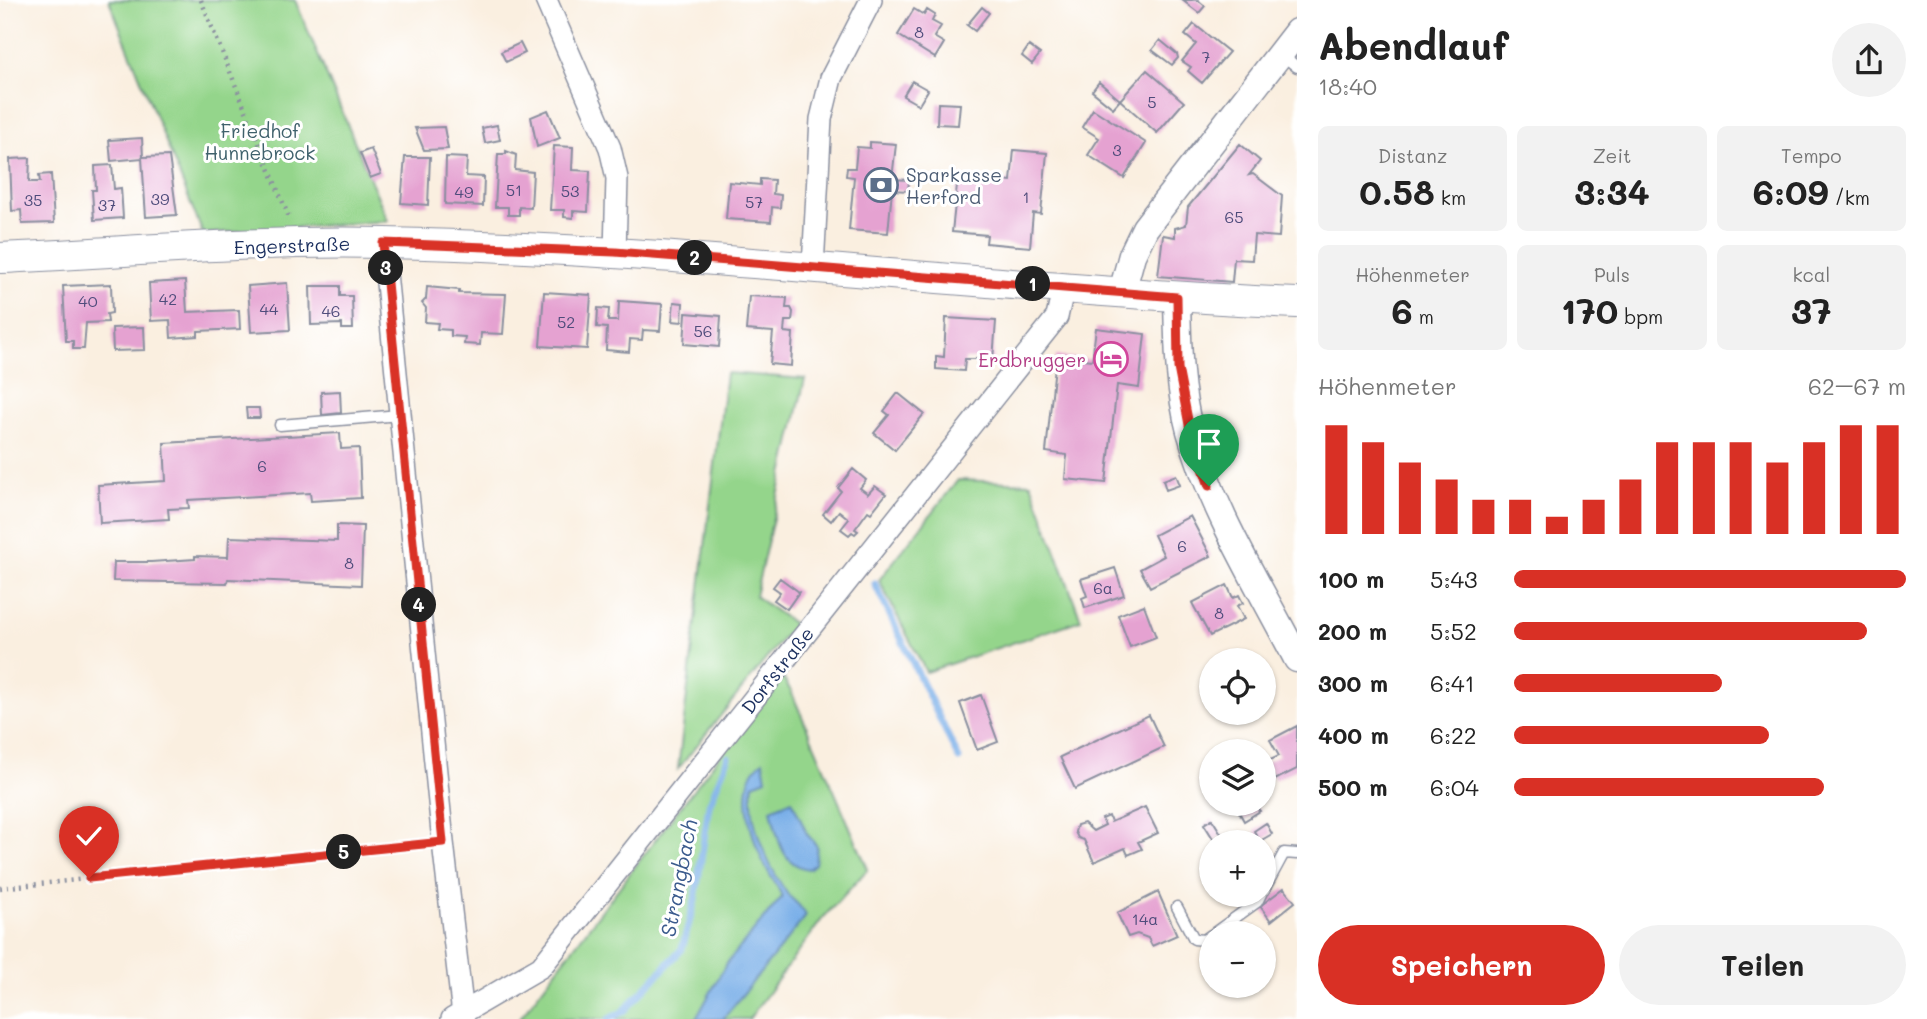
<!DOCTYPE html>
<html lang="de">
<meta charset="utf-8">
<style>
body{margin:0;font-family:Mali,sans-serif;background:#f2f2f2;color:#222;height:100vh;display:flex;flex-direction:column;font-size:26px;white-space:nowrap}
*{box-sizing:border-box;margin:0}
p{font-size:23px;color:#767676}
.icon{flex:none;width:38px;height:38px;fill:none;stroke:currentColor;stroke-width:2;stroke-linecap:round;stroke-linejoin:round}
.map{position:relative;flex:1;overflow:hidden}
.drawer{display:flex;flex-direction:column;background:#fff;width:630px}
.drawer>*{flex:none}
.controls{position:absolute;left:1199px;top:648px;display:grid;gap:14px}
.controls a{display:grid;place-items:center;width:77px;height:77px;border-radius:50%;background:#fff;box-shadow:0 2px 5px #0004;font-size:35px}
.pin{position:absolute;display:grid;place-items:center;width:60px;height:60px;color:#fff;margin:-72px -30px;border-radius:50% 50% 50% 0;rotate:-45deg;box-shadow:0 0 7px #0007}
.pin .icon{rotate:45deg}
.km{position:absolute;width:35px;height:35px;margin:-18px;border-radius:50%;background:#222;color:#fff;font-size:19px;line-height:35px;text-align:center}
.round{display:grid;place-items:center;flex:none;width:74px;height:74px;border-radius:37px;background:#f2f2f2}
.headline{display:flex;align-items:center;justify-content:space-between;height:119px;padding:0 21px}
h1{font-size:38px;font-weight:700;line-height:52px}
.metrics{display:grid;grid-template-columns:repeat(3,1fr);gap:10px;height:119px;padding:7px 21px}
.metrics div{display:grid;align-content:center;border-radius:10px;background:#f2f2f2;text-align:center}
.metrics b{font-size:35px;font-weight:700}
.metrics small{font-size:19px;font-weight:400}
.metrics p{font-size:19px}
.chart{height:196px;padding:14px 21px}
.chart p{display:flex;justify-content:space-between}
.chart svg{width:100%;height:126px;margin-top:7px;stroke:#d93025;stroke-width:6}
.action{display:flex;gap:14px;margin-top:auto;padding:14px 21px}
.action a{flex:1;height:80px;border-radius:42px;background:#d93025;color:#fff;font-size:28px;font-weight:700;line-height:80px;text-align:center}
.action a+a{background:#f2f2f2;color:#222}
ul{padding:0 21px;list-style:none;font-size:23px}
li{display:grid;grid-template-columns:112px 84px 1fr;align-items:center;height:52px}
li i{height:18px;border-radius:9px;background:#d93025}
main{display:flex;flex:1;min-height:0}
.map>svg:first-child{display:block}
.green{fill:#94d58b;stroke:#588274;stroke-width:2}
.water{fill:#79afe8;stroke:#4a6fa3;stroke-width:2}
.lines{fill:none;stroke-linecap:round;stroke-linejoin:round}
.stream{stroke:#79afe8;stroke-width:7}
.building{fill:#e5a2d1}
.service-casing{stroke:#8a8f9f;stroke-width:13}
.minor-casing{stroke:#8a8f9f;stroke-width:24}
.tertiary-casing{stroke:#8a8f9f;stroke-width:29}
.secondary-casing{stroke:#8a8f9f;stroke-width:32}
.path{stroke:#8a8f9f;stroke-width:4.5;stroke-dasharray:2 5;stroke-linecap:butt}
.service{stroke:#fff;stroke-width:10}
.minor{stroke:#fff;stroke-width:21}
.tertiary{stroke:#fff;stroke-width:26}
.secondary{stroke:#fff;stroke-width:30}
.route-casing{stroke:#fff;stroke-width:14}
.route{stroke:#d93025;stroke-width:9}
.labels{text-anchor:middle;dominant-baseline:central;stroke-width:6;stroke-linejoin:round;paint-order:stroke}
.number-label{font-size:16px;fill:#4e4c7b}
.park-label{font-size:19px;fill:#3f616c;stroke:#fff}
.service-label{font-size:19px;fill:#4e5e75;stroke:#fff;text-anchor:start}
.street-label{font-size:19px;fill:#1b2f5e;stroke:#fff}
.hotel-label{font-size:19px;fill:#b23c85;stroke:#fff;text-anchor:end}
.water-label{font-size:21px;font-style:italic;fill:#3c5c8e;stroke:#fff}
</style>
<main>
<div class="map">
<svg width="1297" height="1019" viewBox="0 0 1297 1019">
<rect width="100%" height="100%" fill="#fff"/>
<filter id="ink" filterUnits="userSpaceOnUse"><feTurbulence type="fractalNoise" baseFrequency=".0143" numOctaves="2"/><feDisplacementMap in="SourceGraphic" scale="14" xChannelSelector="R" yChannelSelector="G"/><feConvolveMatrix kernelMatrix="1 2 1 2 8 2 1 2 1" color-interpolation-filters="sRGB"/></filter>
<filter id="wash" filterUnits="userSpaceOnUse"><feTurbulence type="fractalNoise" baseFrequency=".00686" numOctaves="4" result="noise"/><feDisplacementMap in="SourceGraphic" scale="28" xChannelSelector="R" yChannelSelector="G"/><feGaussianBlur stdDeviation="1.57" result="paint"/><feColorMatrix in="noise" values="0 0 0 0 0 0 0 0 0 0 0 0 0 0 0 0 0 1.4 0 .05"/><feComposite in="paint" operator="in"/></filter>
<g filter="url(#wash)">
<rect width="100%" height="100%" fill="#faefe0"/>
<path class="green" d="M109 0H295L388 221 203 234Z
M726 373 805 379 755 596 794 624 678 769Z
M958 480 1031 483 1081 620 926 672 879 580Z
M781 675 791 691 868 869 823 918 749 1019H519Z"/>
<path class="water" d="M763 761 766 779 753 784C747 820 766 862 786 892 792 901 801 904 806 916L723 1019H696L726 964 782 897C779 888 774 882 769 873 753 845 732 783 763 761Z
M792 800 807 834 817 846 815 864 809 869C780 866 777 834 771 809Z"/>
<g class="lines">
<path class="stream" d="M875 584 959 759
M609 1019 624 1011 682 949 695 900 709 805 728 757"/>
</g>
<g id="blocks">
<path class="building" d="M1182 0H1198L1205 6 1199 13Z
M982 7 989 13 975 31 967 25Z
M914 9 924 15 927 10 935 15 932 21 941 26 934 37 944 43 935 58 898 35Z
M1194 24 1229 52 1202 83 1188 71 1191 67 1182 61 1196 44 1185 35Z
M1160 40 1177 54 1178 58 1172 65 1152 50Z
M520 43 525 53 506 62 501 52Z
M1029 46 1040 54 1032 64 1022 56Z
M1147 70 1184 102 1157 133 1120 100Z
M912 81 928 90 919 105 903 96Z
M1099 82 1120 100 1113 108 1092 91Z
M938 103 960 104 958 125 937 124Z
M1093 109 1146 143 1124 178 1088 155 1099 138 1082 127Z
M548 110 560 138 537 147 531 117Z
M497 125 500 140 485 143 482 128Z
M444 127 448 149 424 150 415 128Z
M142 138 143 157 169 156 177 215 146 217 142 158 111 161 109 140Z
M870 142 896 144 892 179 909 180 908 191 892 190 888 233 849 230 854 177 846 176 847 168H855L857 147 870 148Z
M1240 144 1260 161 1249 175 1253 174 1282 196 1279 237 1254 235 1252 260 1234 259 1232 282 1158 276 1163 235 1175 237V228L1186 225 1188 207Z
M554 146 573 147 572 170 590 171 588 212 573 211V218L564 217V210H550Z
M371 149 381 174 370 178 360 153Z
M1014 150 1047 153 1041 214 1033 213 1030 247 986 243 987 235 952 232 958 176 1011 181Z
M506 151 516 155 515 170 533 172 531 208 519 207V215H508V207H495L498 154H506Z
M405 157H430L428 205 401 203Z
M446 157 467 158 466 176 484 177 483 206 445 204Z
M30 158 29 182H40L39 175 51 174 54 223 22 224 21 210 12 211 10 159Z
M112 165 114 189 121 188 123 218 94 220 92 190H96L95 166Z
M760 179 774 180 773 194 781 195 780 208 772 207 771 222 726 219 729 182 760 185Z
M185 281 187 312 239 310 240 329 198 331V336L171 338 170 320 151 321 149 283Z
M287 283 290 330 251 332 248 286Z
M111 284 112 313 107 314 108 322 86 323 84 349H73V341H66L63 286Z
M310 286H340V296H352L353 329H342V324L311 325Z
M427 287 459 290V293L506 294 503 334 481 333 480 345 464 344 465 337 451 336V330L437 329 438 323 425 322 426 308 422 303 426 299Z
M544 292 591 295 587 349 540 346Z
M749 296 787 298 786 308H791L793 312 792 321H785L784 332 793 333 791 366 770 364 773 332 746 330Z
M619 301 662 304 660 331 643 330 642 340 630 339 629 352 606 350 607 328 597 327 598 308 609 309 608 321H618Z
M674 302 683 303 682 322 672 321Z
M686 313 721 316 719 347 684 344Z
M946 318 996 321 993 360 987 359V364H978L979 359H965L964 371 936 369V356L944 357Z
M144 327 145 350 113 351 112 328Z
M1096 328 1145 334 1139 388 1117 385 1106 483 1065 479 1067 455 1046 452 1056 356 1092 360Z
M340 391 341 413 322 415 321 392Z
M898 393 924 414 895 450 874 433 889 415 884 411Z
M246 408H259L260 418H247Z
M340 433 341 449 359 448 361 498 311 501 310 493 188 500 189 508 168 509 169 519 100 523 98 485 166 481 164 443Z
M853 469 866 480 860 488 868 494 875 486 886 494 871 513 868 511 855 529 858 531 855 534 852 532 849 535 841 529 849 519 839 511 831 521 823 514 841 491 838 488Z
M1176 475 1180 485 1166 490 1163 480Z
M1190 516 1211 556 1150 587 1140 569 1164 556 1154 535Z
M337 525 363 526 361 585 228 579 227 583 113 581 114 562H151L195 559V556L228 557 229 537 337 541Z
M1115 568 1124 595 1085 608 1082 598 1087 596 1081 579Z
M780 578 799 592 787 609 774 600 780 592 773 587Z
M1227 585 1233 598 1239 595 1243 603 1237 606 1244 619 1210 636 1192 603Z
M1144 605 1156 637 1130 647 1118 615Z
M981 695 998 742 977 750 960 703Z
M1149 715 1164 747 1075 789 1060 757Z
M1297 726V769L1275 780 1266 762 1279 756 1270 740Z
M1253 803 1260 811 1244 821 1239 812Z
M1145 807 1158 833 1138 842 1142 849 1128 855 1125 848 1094 862 1084 840 1078 838 1075 832 1077 825 1084 823 1093 831 1105 825 1102 819 1109 816 1111 822Z
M1212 819 1222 835 1214 840 1204 824Z
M1266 823 1272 834 1260 841 1254 831Z
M1284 888 1295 902 1271 921 1260 906Z
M1158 892 1177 935 1152 946 1148 938 1137 934 1128 937 1117 913Z"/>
</g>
</g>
<g filter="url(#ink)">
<use href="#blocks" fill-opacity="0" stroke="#8a8f9f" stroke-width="2"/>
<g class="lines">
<g class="service-casing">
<path id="service" d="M1280 53 1297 67
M280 425 400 415
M1264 890 1284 853 1297 854
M1177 907 1194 939 1204 940 1211 935
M1214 933 1257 902 1261 894"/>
</g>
<g class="minor-casing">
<path id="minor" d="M546 0 610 148 617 178 615 252
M383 243 443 842 463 1015
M813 267 821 119 831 78 871 0
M452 1019 541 967 1057 317 1064 286"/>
</g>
<g class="tertiary-casing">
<path id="tertiary" d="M1122 292 1132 255 1145 228 1297 32
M1177 297C1178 342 1178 387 1190 431 1212 511 1259 585 1297 659"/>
</g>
<g class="secondary-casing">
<path id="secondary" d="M0 258C128 252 257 240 385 243 690 249 993 289 1297 303"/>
</g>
<path class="path" d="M201 0 290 220
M0 888 424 844"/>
<use href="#service" class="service"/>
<use href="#minor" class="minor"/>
<use href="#tertiary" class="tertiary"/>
<use href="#secondary" class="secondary"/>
</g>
</g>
<g class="lines" filter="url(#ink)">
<g class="route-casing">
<path id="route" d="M89 878 443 842 383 243 615 252 1177 297 1178 368 1190 430 1209 486"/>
</g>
<use href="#route" class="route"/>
</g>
<defs>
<g id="bank-ring" transform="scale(1.75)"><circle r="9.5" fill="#fff" stroke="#5c6f8a" stroke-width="1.5"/><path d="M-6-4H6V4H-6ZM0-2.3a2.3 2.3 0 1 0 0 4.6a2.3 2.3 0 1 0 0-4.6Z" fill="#5c6f8a"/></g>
<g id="hotel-ring" transform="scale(1.75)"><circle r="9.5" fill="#fff" stroke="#d1479c" stroke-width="1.5"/><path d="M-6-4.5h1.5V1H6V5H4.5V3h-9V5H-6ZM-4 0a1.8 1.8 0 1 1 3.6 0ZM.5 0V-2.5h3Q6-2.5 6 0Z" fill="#d1479c"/></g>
</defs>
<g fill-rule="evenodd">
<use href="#bank-ring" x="881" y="185"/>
<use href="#hotel-ring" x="1111" y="359"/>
</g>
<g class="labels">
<g class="number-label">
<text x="919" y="31">8</text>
<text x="1206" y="56">7</text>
<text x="1152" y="101">5</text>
<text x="1117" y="149">3</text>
<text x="514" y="189">51</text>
<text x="570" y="190">53</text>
<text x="464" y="191">49</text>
<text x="1026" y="196">1</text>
<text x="160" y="198">39</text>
<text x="33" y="199">35</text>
<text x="754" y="201">57</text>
<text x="107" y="204">37</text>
<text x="1234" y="216">65</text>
<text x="168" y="298">42</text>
<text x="88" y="300">40</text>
<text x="269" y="308">44</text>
<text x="331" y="310">46</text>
<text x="566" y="321">52</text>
<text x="703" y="330">56</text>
<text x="262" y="465">6</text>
<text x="1182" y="545">6</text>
<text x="349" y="562">8</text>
<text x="1103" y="587">6a</text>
<text x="1219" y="612">8</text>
<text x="1145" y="918">14a</text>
</g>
<g class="park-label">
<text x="260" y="130">Friedhof<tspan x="260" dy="22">Hunnebrock</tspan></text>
</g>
<g class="service-label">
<text x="906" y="174">Sparkasse<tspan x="906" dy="22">Herford</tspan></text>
</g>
<g class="street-label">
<text transform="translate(292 245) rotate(-2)">Engerstraße</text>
<text transform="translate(777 670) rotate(-52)">Dorfstraße</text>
</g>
<g class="hotel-label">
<text x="1086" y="359">Erdbrugger</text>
</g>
<g class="water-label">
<text transform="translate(678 878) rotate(-79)">Strangbach</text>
</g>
</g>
</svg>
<div class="controls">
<a><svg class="icon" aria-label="locate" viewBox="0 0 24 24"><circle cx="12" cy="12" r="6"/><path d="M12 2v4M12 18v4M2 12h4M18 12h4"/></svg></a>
<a><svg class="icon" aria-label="layers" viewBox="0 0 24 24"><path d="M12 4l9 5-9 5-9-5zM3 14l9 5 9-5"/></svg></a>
<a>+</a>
<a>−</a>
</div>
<div class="pin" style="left:1209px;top:486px;background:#1e9e55"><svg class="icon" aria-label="arrive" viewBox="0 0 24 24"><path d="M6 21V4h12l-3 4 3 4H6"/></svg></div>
<div class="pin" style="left:89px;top:878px;background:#d93025"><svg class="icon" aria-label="check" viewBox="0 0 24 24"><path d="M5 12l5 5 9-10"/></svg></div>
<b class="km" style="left:1033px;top:284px">1</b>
<b class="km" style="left:695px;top:258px">2</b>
<b class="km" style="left:386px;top:268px">3</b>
<b class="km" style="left:419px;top:605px">4</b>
<b class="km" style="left:344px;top:852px">5</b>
</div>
<section class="drawer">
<div class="headline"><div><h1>Abendlauf</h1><p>18:40</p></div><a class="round"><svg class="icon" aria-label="share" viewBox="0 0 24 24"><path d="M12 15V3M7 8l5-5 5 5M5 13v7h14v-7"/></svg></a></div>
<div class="metrics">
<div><p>Distanz</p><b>0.58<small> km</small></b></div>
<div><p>Zeit</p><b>3:34</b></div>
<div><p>Tempo</p><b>6:09<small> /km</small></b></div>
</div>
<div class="metrics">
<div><p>Höhenmeter</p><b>6<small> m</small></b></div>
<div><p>Puls</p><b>170<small> bpm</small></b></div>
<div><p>kcal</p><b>37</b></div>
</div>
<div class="chart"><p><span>Höhenmeter</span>62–67 m</p>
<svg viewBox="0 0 160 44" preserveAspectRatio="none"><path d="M5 44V6M15 44V12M25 44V19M35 44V25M45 44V32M55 44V32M65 44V38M75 44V32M85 44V25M95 44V12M105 44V12M115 44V12M125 44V19M135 44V12M145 44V6M155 44V6"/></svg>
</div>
<ul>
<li><b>100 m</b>5:43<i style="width:100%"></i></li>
<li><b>200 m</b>5:52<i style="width:90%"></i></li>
<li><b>300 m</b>6:41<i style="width:53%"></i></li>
<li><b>400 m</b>6:22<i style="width:65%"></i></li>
<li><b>500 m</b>6:04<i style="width:79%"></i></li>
</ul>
<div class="action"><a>Speichern</a><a>Teilen</a></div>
</section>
</main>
